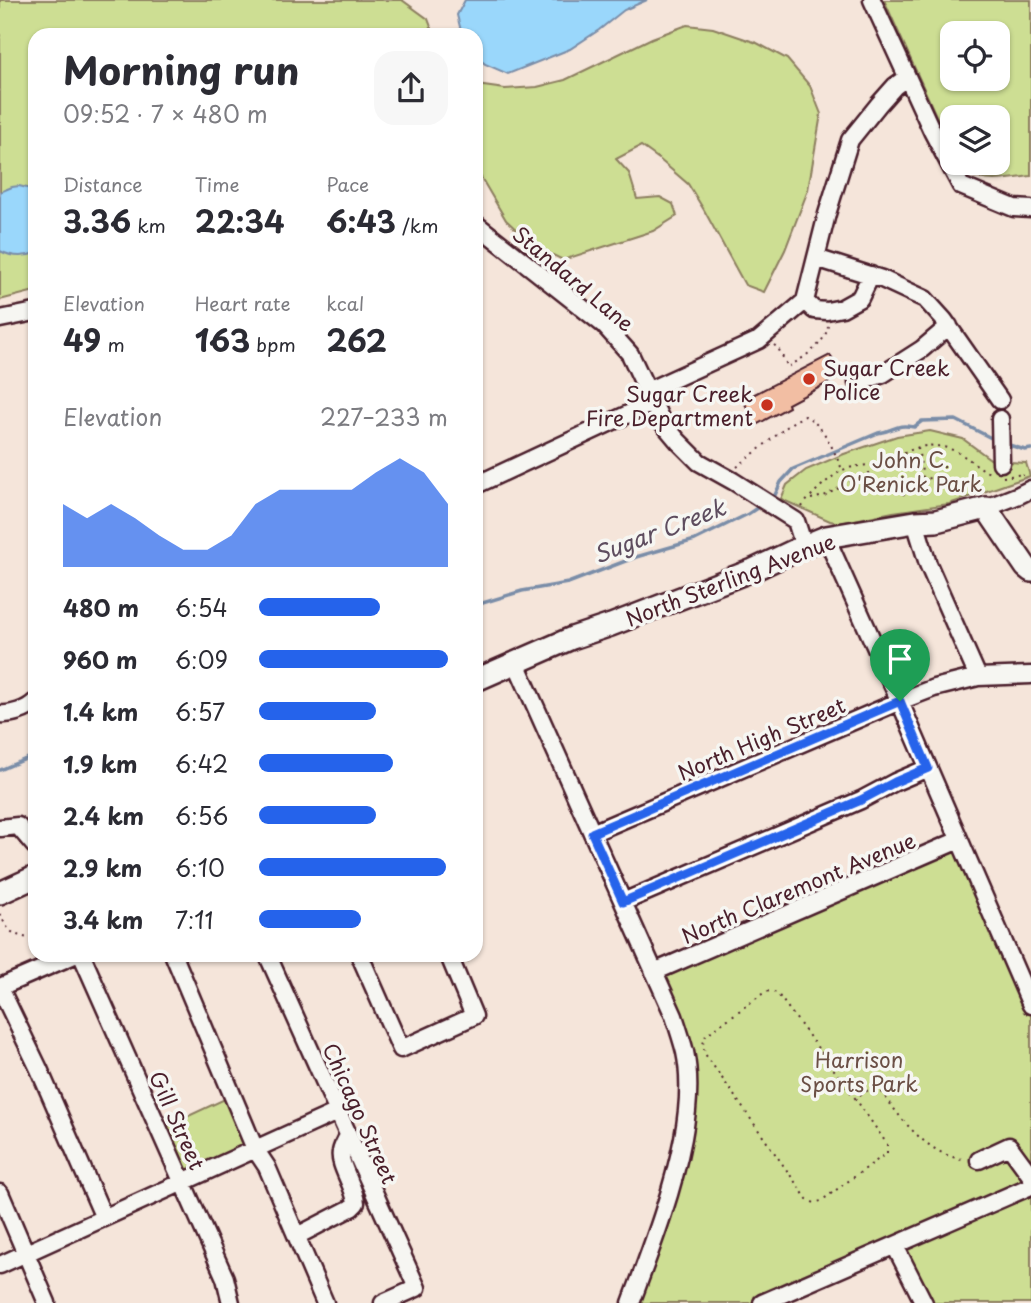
<!DOCTYPE html>
<meta charset="utf-8">
<style>
body{margin:0;font-family:"Playpen Sans",sans-serif;background:#f7f7f7;color:#2b2b33;height:100vh;display:flex;flex-direction:column;font-size:26px;white-space:nowrap}
*{box-sizing:border-box;margin:0}
p{font-size:23px;color:#7c7c81}
.icon{flex:none;width:38px;height:38px;fill:none;stroke:currentColor;stroke-width:2;stroke-linecap:round;stroke-linejoin:round}
.map{position:relative;flex:1;overflow:hidden}
.sheet{position:absolute;left:28px;top:28px;width:455px;height:934px;display:flex;flex-direction:column;background:#fff;border-radius:21px;box-shadow:0 2px 5px #0004}
.sheet>*{flex:none}
.tools{position:absolute;left:940px;top:21px;display:grid;gap:14px}
.tools a{display:grid;place-items:center;width:70px;height:70px;border-radius:14px;background:#fff;box-shadow:0 2px 5px #0004;font-size:35px}
.pin{position:absolute;display:grid;place-items:center;width:60px;height:60px;color:#fff;margin:-72px -30px;border-radius:50% 50% 50% 0;rotate:-45deg;box-shadow:0 0 7px #0007}
.pin .icon{rotate:45deg}
.round{display:grid;place-items:center;flex:none;width:74px;height:74px;border-radius:21px;background:#f7f7f7}
.overview{display:flex;align-items:center;justify-content:space-between;height:119px;padding:0 35px}
h1{font-size:38px;font-weight:700;line-height:52px}
.stats{display:grid;grid-template-columns:repeat(3,1fr);gap:10px;height:119px;padding:7px 35px}
.stats div{display:grid;align-content:center}
.stats b{font-size:30px;font-weight:700}
.stats small{font-size:19px;font-weight:400}
.stats p{font-size:19px}
.chart{height:196px;padding:14px 35px}
.chart p{display:flex;justify-content:space-between}
.chart svg{width:100%;height:126px;margin-top:7px;fill:#2563eb;opacity:.7}
ul{padding:0 35px;list-style:none;font-size:23px}
li{display:grid;grid-template-columns:112px 84px 1fr;align-items:center;height:52px}
li i{height:18px;border-radius:9px;background:#2563eb}
.map>svg:first-child{display:block}
.green{fill:#cdde93;stroke:#8c7e5f;stroke-width:2;fill-rule:evenodd}
.water{fill:#9ad7fb;stroke:#7a8da8;stroke-width:2}
.lines{fill:none;stroke-linecap:round;stroke-linejoin:round}
.stream{stroke:#7a8da8;stroke-width:3.5}
.building{fill:#f2bea3;stroke:#4a1f2b;stroke-width:2}
.minor-casing{stroke:#4a1f2b;stroke-width:21}
.major-casing{stroke:#4a1f2b;stroke-width:26}
.path{stroke:#4a1f2b;stroke-width:2;stroke-dasharray:2 5;stroke-linecap:butt}
.minor{stroke:#f6f6f2;stroke-width:16}
.major{stroke:#f6f6f2;stroke-width:21}
.route-casing{stroke:#fff;stroke-width:14}
.route{stroke:#2563eb;stroke-width:9}
.poi-dot{fill:#c8321e;stroke:#f6f6f2;stroke-width:2.5}
.labels{text-anchor:middle;dominant-baseline:central;stroke-width:7;stroke-linejoin:round;paint-order:stroke}
.street-label{font-size:21px;fill:#4a1f2b;stroke:#f6f6f2}
.poi-label{font-size:21px;fill:#4a1f2b;stroke:#f6f6f2;text-anchor:start}
.park-label{font-size:21px;fill:#6b4f45;stroke:#f6f6f2}
.water-label{font-size:23px;font-style:italic;fill:#5e4d5f;stroke:#f6f6f2}
</style>
<div class="map">
<svg width="1031" height="1303" viewBox="0 0 1031 1303">
<rect width="100%" height="100%" fill="#f5e5da"/>
<filter id="ink" filterUnits="userSpaceOnUse"><feTurbulence type="fractalNoise" baseFrequency=".0143" numOctaves="2"/><feDisplacementMap in="SourceGraphic" scale="14" xChannelSelector="R" yChannelSelector="G"/><feConvolveMatrix kernelMatrix="1 2 1 2 8 2 1 2 1" color-interpolation-filters="sRGB"/></filter>
<g filter="url(#ink)">
<path class="green" d="M0 0H402L428 19 434 35H35V291L0 300Z
M884 0H1031V176C1006 179 976 188 960 163H998V117H952V151ZM952 33H998V79H952Z
M687 25 713 28 757 43 787 59 810 86 821 114 808 190 785 250 764 292 745 285 704 210 688 184 659 159 641 146 616 159 629 173 637 199 660 197 673 204 677 216 653 231 563 260 534 246 506 220 476 169V85L505 89 537 87 565 80 652 38Z
M930 431 963 439 993 461 1026 463 1030 476 949 504 893 512 840 523 830 521 781 499 787 485 806 470 844 454 897 436Z
M959 840 1031 1005V1303H924L895 1246 762 1303H631L664 1214 689 1088 654 972Z
M229 1097 250 1144 190 1171 183 1168 165 1127Z"/>
<path class="water" d="M465 0H647L624 10 599 30 570 49 508 74 485 64 476 56V35H462L457 15Z
M19 186 35 190V253C23 258 12 257 0 251V192L12 187Z"/>
<g class="lines">
<path class="stream" d="M1006 444 1025 450 1031 449
M769 499 775 495 781 482 793 469 878 433C895 431 895 423 914 427L922 421 956 420 995 440
M476 605 522 591 568 583 636 557 695 540 748 514 760 506
M0 770 35 755"/>
</g>
<path class="building" d="M830 355 841 376 788 404 789 407 756 425 743 400Z"/>
<g class="lines">
<g class="minor-casing">
<path id="minor" d="M872 0 932 131 961 186 1014 208 1031 209
M476 224 604 325 630 354 662 422 678 441 699 462 733 481 796 521 804 546
M816 258 882 279 925 299 944 320 1000 400
M805 301 814 310 827 311 842 308 860 298 871 275
M0 319 35 312
M857 383 883 374 922 349 949 326
M647 391 759 340 805 301 827 214 850 140 879 104 895 86 906 78
M1000 419 1001 463
M476 485 652 403
M986 508 1019 495 1031 489
M915 522 928 564 978 677
M826 537 896 693 1031 1005
M516 663 674 1016C678 1028 682 1040 685 1052 691 1080 688 1111 683 1138 672 1195 651 1249 631 1303
M0 714C11 715 27 710 35 702
M0 828 18 826 35 846
M592 833 900 701 934 688 978 677 1031 675
M623 902 861 800 895 782 928 768
M82 956 225 1278 231 1303
M174 956 255 1149 267 1167 325 1303
M268 956 417 1288 383 1303
M360 956 401 1049 474 1016 449 956
M654 972 959 840
M0 987 72 956
M0 988 39 1069 104 1218
M979 1160 1009 1146 1031 1176
M0 1193 47 1303
M297 1236 351 1208 356 1203C355 1187 338 1164 341 1152 342 1146 345 1141 348 1136
M895 1246 924 1303
M0 1265 337 1112
M762 1303 1031 1186"/>
</g>
<g class="major-casing">
<path id="major" d="M476 680 572 638 611 625 753 570 804 546 826 537 915 522 936 521 986 508 1026 567 1031 571
M0 893 35 877"/>
</g>
<path class="path" d="M774 345 778 348 788 367C803 358 825 345 828 326
M918 448 923 478 941 479 954 485
M898 455C908 455 914 456 920 464
M898 456 905 466 907 472
M737 467 794 421 805 416C825 426 833 450 842 469
M1003 477 1023 474V476
M904 495 900 485 922 478
M811 499 824 496 864 475 874 471 882 463
M802 507C810 495 830 477 843 470 854 465 869 466 881 463 904 456 916 441 943 447 962 451 974 465 991 474
M0 914C10 936 14 934 35 940
M34 941 35 948
M855 1098 887 1144V1153L821 1201 814 1203 807 1199 705 1054 703 1044 706 1035 765 992 770 991 777 993 855 1098 877 1085C897 1114 926 1156 964 1159"/>
<use href="#minor" class="minor"/>
<use href="#major" class="major"/>
</g>
</g>
<g class="lines" filter="url(#ink)">
<g class="route-casing">
<path id="route" d="M900 701 928 768 895 782 861 800 623 902 592 833Z"/>
</g>
<use href="#route" class="route"/>
</g>
<g class="poi-dot">
<circle cx="809" cy="379" r="7"/>
<circle cx="767" cy="405" r="7"/>
</g>
<g class="labels">
<g class="street-label">
<text transform="translate(574 278) rotate(40)">Standard Lane</text>
<text transform="translate(730 579) rotate(-21)">North Sterling Avenue</text>
<text transform="translate(761 738) rotate(-23)">North High Street</text>
<text transform="translate(798 887) rotate(-23)">North Claremont Avenue</text>
<text transform="translate(361 1113) rotate(66)">Chicago Street</text>
<text transform="translate(178 1120) rotate(66)">Gill Street</text>
</g>
<g class="poi-label">
<text x="823" y="367">Sugar Creek<tspan x="823" dy="24">Police</tspan></text>
<text x="753" y="393" text-anchor="end">Sugar Creek<tspan x="753" dy="24">Fire Department</tspan></text>
</g>
<g class="park-label">
<text x="911" y="459">John C.<tspan x="911" dy="24">O'Renick Park</tspan></text>
<text x="859" y="1059">Harrison<tspan x="859" dy="24">Sports Park</tspan></text>
</g>
<g class="water-label">
<text transform="translate(659 530) rotate(-21)">Sugar Creek</text>
</g>
</g>
</svg>
<div class="tools">
<a><svg class="icon" aria-label="locate" viewBox="0 0 24 24"><circle cx="12" cy="12" r="6"/><path d="M12 2v4M12 18v4M2 12h4M18 12h4"/></svg></a>
<a><svg class="icon" aria-label="layers" viewBox="0 0 24 24"><path d="M12 4l9 5-9 5-9-5zM3 14l9 5 9-5"/></svg></a>
</div>
<div class="pin" style="left:900px;top:701px;background:#1e9e55"><svg class="icon" aria-label="arrive" viewBox="0 0 24 24"><path d="M6 21V4h12l-3 4 3 4H6"/></svg></div>
<section class="sheet">
<div class="overview"><div><h1>Morning run</h1><p>09:52 · 7 × 480 m</p></div><a class="round"><svg class="icon" aria-label="share" viewBox="0 0 24 24"><path d="M12 15V3M7 8l5-5 5 5M5 13v7h14v-7"/></svg></a></div>
<div class="stats">
<div><p>Distance</p><b>3.36<small> km</small></b></div>
<div><p>Time</p><b>22:34</b></div>
<div><p>Pace</p><b>6:43<small> /km</small></b></div>
</div>
<div class="stats">
<div><p>Elevation</p><b>49<small> m</small></b></div>
<div><p>Heart rate</p><b>163<small> bpm</small></b></div>
<div><p>kcal</p><b>262</b></div>
</div>
<div class="chart"><p><span>Elevation</span>227–233 m</p>
<svg viewBox="0 0 160 44" preserveAspectRatio="none"><path d="M0 44V22L10 27L20 22L30 27L40 33L50 38L60 38L70 33L80 22L90 17L100 17L110 17L120 17L130 11L140 6L150 11L160 22V44z"/></svg>
</div>
<ul>
<li><b>480 m</b>6:54<i style="width:64%"></i></li>
<li><b>960 m</b>6:09<i style="width:100%"></i></li>
<li><b>1.4 km</b>6:57<i style="width:62%"></i></li>
<li><b>1.9 km</b>6:42<i style="width:71%"></i></li>
<li><b>2.4 km</b>6:56<i style="width:62%"></i></li>
<li><b>2.9 km</b>6:10<i style="width:99%"></i></li>
<li><b>3.4 km</b>7:11<i style="width:54%"></i></li>
</ul>
</section>
</div>
